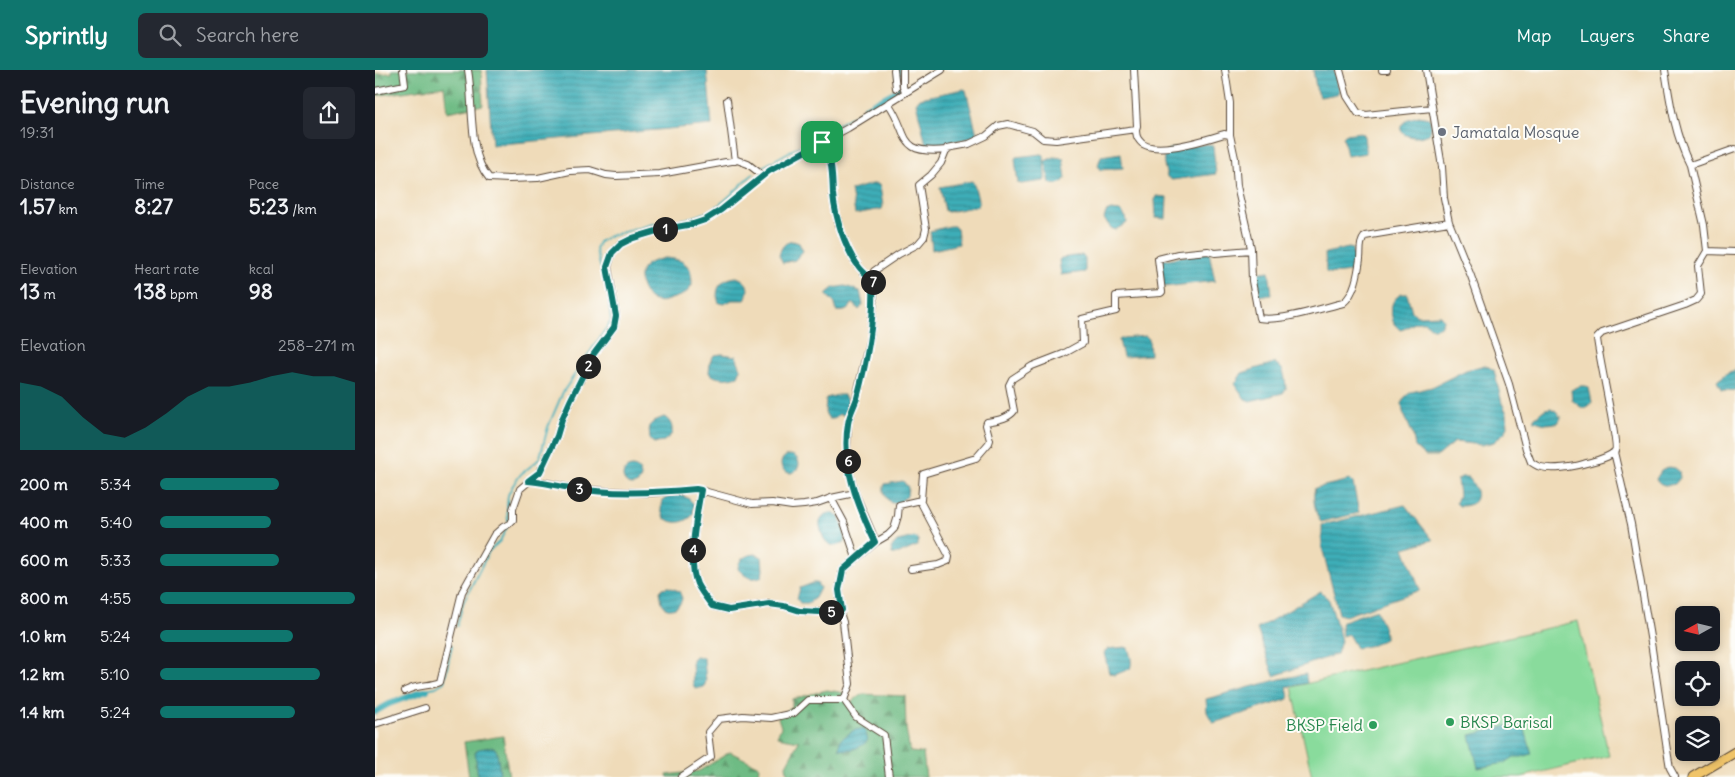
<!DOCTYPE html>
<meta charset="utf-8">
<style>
body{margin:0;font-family:Delius,sans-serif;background:#242831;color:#f1f3f6;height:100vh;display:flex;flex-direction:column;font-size:19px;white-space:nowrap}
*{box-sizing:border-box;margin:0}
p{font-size:16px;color:#9ea1a6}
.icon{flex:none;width:28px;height:28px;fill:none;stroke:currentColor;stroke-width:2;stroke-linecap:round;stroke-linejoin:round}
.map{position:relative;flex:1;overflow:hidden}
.details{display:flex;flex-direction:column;background:#171b24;width:375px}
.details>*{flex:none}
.needle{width:32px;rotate:262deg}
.fabs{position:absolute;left:1300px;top:536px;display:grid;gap:10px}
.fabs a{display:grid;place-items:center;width:45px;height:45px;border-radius:8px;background:#171b24;box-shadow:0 2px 8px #0003;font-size:25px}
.pin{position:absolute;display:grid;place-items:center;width:42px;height:42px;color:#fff;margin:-21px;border-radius:10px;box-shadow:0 2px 8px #0006}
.km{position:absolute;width:25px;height:25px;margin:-12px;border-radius:50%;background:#222;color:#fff;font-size:14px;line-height:25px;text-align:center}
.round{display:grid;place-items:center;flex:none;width:52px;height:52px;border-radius:8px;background:#242831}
.headline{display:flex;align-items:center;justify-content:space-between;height:85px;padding:0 20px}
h1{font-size:28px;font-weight:800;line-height:38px}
.figures{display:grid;grid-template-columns:repeat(3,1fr);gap:8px;height:85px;padding:5px 20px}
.figures div{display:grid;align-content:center}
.figures b{font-size:21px;font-weight:800}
.figures small{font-size:14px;font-weight:400}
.figures p{font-size:14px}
.chart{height:140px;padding:10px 20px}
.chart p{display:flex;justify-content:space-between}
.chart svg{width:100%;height:90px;margin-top:5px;fill:#0f766e;opacity:.7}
ul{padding:0 20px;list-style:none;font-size:16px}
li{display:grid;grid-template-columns:80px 60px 1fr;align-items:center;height:38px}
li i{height:12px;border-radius:6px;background:#0f766e}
header{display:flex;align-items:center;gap:30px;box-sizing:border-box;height:70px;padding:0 25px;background:#0f766e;color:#fff}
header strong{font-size:24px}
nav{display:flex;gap:28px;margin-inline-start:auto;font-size:18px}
.search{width:350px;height:45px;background:#242831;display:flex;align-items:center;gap:12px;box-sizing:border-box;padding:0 18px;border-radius:8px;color:#9ea1a6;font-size:19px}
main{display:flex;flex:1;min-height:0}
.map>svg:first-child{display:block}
.forest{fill:url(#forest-firs);stroke:#547251}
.pitch{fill:#89db9c;stroke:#62825d}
.water{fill:url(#water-rules);stroke:#3c6c6a}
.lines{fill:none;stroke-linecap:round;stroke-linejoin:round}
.stream{stroke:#3dadb7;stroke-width:2}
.canal{stroke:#3dadb7;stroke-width:6}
.minor-casing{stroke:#564535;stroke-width:8}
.highway-casing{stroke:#564535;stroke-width:11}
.minor{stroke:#fff;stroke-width:6}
.highway{stroke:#f0c469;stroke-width:9}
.route-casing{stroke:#fff;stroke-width:10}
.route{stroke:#0f766e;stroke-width:6}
.worship-dot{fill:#6b7280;stroke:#fdfcf7;stroke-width:2}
.leisure-dot{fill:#2e9e5b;stroke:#fdfcf7;stroke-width:2}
.labels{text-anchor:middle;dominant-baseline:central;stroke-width:4;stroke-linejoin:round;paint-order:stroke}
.worship-label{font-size:16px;fill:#5b616d;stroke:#fdfcf7;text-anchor:start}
.leisure-label{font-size:16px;fill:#27864d;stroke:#fdfcf7;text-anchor:start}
</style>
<header>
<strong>Sprintly</strong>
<div class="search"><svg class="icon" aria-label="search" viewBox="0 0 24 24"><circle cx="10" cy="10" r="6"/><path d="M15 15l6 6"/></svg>Search here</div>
<nav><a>Map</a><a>Layers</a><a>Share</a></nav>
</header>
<main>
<section class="details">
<div class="headline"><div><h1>Evening run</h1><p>19:31</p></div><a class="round"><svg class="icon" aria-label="share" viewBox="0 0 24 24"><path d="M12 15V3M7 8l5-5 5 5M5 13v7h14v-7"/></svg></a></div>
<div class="figures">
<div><p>Distance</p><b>1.57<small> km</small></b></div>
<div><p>Time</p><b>8:27</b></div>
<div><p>Pace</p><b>5:23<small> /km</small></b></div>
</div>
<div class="figures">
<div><p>Elevation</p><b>13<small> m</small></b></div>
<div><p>Heart rate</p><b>138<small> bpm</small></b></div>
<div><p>kcal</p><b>98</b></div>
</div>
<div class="chart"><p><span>Elevation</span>258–271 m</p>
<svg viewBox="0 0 160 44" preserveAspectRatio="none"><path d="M0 44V11L10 13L20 18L30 28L40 36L50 38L60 33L70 26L80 18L90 13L100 13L110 11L120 8L130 6L140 8L150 8L160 11V44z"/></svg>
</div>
<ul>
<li><b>200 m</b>5:34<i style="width:61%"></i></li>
<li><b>400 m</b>5:40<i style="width:57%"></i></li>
<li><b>600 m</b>5:33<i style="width:61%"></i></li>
<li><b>800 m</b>4:55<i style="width:100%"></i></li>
<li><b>1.0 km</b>5:24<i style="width:68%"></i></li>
<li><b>1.2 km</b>5:10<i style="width:82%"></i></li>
<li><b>1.4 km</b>5:24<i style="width:69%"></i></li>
</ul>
</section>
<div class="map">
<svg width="1360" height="707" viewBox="0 0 1360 707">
<defs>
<pattern id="forest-firs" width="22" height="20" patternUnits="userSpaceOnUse" patternTransform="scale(1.25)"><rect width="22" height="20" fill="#6ebb84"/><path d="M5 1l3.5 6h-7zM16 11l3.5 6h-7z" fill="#5c986b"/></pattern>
<pattern id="water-rules" width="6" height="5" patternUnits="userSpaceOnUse" patternTransform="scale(1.25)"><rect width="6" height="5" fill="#3dadb7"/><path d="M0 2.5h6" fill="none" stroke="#348d94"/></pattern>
</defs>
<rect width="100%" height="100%" fill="#fdfcf7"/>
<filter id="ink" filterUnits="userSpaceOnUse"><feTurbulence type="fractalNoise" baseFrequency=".02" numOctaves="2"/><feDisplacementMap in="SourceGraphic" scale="10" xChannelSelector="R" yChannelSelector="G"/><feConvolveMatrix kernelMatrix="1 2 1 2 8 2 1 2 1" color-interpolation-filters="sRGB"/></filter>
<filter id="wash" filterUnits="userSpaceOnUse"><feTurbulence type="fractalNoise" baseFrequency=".0096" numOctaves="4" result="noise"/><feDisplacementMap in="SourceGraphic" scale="20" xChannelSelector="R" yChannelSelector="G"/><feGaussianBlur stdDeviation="1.12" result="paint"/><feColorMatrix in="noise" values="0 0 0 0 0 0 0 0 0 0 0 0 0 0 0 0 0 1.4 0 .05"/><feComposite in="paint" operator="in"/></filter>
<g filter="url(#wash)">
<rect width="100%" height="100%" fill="#efdbb9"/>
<path class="forest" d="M17 0H106L108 35 72 42 69 16 0 26V4L17 3Z
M452 620 470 623 475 633 487 624 530 626 531 658 535 682 548 683 551 707H413L411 695 424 671 402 667 406 657 403 648 417 637V629Z
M128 666 134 707H94L89 672Z
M355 682 384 696 383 706 384 707H293L292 705 324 701Z"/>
<path class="pitch" d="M1203 551 1234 686 1146 707H937L917 617Z"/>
<path class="water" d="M112 0H332L337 55 117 75Z
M938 0H959L964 21 962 24 945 27 942 23Z
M589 19 591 20 602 64 596 68 554 76 551 74 541 33 545 28Z
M1044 46 1054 48C1057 53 1057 59 1054 64 1028 75 1011 53 1044 46Z
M986 62 989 66 991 83 972 86 968 66 970 64Z
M833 74 838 76 841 104 797 110 792 107C790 98 785 86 793 79Z
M746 83 748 98 725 100 723 95 726 86Z
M667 84 669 85 670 109 669 111 646 114 643 113 640 89 641 87Z
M679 87 688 88 691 108C687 114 681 116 675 113L670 91Z
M597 111 599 114 604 133 603 136 573 142 570 141 565 117Z
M501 113 505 116 508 136 507 139 480 144 476 120Z
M781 126 792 127 791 149 781 148 780 129Z
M736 140 745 141 751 147 752 153 740 160 736 158 729 149 731 142Z
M575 156H579L582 159 584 174 557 180 555 161Z
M418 171 424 173 428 181 420 190 408 193 404 185C406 178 409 172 418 171Z
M974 178 977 179 980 200C972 203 959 205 951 202L950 183Z
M834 182 840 211 789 217 786 190Z
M707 185 710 189V202L686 205 684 190 686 188Z
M289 188C309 189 317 194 317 215 312 224 308 225 299 228 293 230 287 233 280 231 269 228 260 208 268 198 273 192 282 190 289 188Z
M894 201 897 224 882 226 879 203Z
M362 207C374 212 375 218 370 230H357L349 234 344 233C338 219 347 208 362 207Z
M470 216 485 221 488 235 484 240 478 233C473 241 470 242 461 241L460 234 451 224 458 218Z
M1026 224H1032L1037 241 1042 246 1065 245 1068 249 1067 255C1053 264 1055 250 1045 252 1037 252 1033 259 1025 260L1019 254C1015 242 1014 231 1026 224Z
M771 266 774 269 775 285 748 287 744 270 748 268Z
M347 284 361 286 366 299 363 306C354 309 342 310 334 303L335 292 339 285Z
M899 293C910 297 910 308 911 319L908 323 875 331 870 329 860 314 867 303Z
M1110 295 1119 300 1127 333 1132 343 1133 356 1130 362 1119 372 1106 375 1080 372 1063 386H1050L1040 377 1038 365 1028 342 1027 334 1030 327 1036 322 1057 317 1091 300Z
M1360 300V321L1346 319 1342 311 1352 303Z
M1205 316H1211L1214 318 1217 332 1213 337 1207 338 1197 330 1196 320Z
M463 325H469L473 331 474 341 469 345 464 344 459 349H454L450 343 451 328Z
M1176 338 1181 341 1186 348 1183 353 1170 354 1160 351 1159 348 1170 339Z
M289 347C296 350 299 359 296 365L289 371 279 373 275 370 274 356 279 351Z
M406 394a9 9 0 1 1 18 0a9 9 0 1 1-18 0Z
M1294 397 1300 398 1304 401 1305 408 1300 414C1291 416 1286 416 1281 409L1286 401Z
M248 406a9 9 0 1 1 18 0a9 9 0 1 1-18 0Z
M1086 407H1093C1105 420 1106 437 1084 436L1081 433 1084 425 1082 410Z
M975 410 978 413 984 443 946 452C940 445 937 427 940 418Z
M528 411 533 417 532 426 525 432 516 433C510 428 507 420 510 414Z
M305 425 313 428 319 434 318 445C309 454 299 454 289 448L286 440 287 430 295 426Z
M1030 435 1058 470 1029 478 1045 520 970 546 964 544 947 477V455Z
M457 443 464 446 469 459 470 473C459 478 451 476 447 464 446 460 444 455 445 451 446 448 448 446 450 444Z
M540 467 544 471 542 476 524 484H517L516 478 522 471Z
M380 484 387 487 388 500 387 506C377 511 370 507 363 499 363 489 371 485 380 484Z
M438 513H442L445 518 440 528 433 533H425L422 529 425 518Z
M294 517 304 521 307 528C306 536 300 540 292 539L287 533 285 521 288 518Z
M946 521 954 530 963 558 966 571 962 584 899 606 882 559Z
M999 540 1002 541C1005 550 1011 560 1010 569L998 575 981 578 973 564 967 566 966 554 968 551Z
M750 577 753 578C755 584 758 592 755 599L739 605 734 603 729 583 732 579Z
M320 586 326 587 329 589 331 611 329 617 321 619 318 615 317 589Z
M931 604 932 613 912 617 914 628 911 630 838 653 832 642 831 629 905 609Z
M1144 653 1149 656 1157 684 1147 687H1139L1130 693 1103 698 1095 665Z
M485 659 490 660 493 670C487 678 474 682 464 679L465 670 479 660Z
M116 677 120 678 122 682 125 703 122 707H103L100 683 103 679Z"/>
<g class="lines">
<path class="stream" d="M384 99 493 37
M288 152C302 151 317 149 330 143 349 135 364 116 379 103
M133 451 132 436 133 425 138 415 146 404 161 392 165 387 173 357 188 322 236 251 233 226 221 180 224 172 234 166 282 153
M82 556 88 533 114 481 125 471 132 457
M25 628 45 620 61 617 69 612 77 575"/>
<path class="canal" d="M490 38 523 20V0
M0 642 14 634 52 620"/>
</g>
</g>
<g filter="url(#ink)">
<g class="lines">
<g class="minor-casing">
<path id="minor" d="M93 0C99 32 92 83 114 108L134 109 163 108 195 101 215 100 231 105 241 106 285 104 362 90 373 94 387 105
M519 0 521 18
M528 0V16L530 23
M850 0 855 33V65
M965 0 972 26 983 43 991 45 1057 38
M1007 0H1012
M1051 0 1067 97 1069 128 1074 152 1096 206 1134 314 1151 379 1156 392C1159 394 1163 397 1166 397 1177 400 1198 397 1208 394 1218 391 1233 389 1240 381 1244 375 1223 284 1222 268L1227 263 1310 235 1321 230 1326 224 1323 196 1332 181
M1290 0C1295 32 1300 66 1315 95
M0 21 30 15 28 0
M352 30 360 91
M513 33C536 65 520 85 572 80
M761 59C761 62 762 68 764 70 775 88 833 69 849 64L855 65 860 88 862 116 876 178 877 211 884 248C905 252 947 238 968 233 980 224 983 203 985 189 986 180 984 173 990 166L1074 152
M447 72C458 89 457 105 458 124 460 147 470 179 484 197 488 202 493 206 498 211
M1360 79 1315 95 1329 155 1332 181 1360 182
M1239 382 1256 454 1277 579 1292 680 1295 698 1300 707
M153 411 168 412 196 418 232 421 276 423 321 419 377 434 397 433 417 436 429 435 442 433 456 428 480 423
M326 420C322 444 312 492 322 514 326 522 332 529 337 536L354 540 394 534 409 536 425 541 465 543
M456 428 469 452 481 488
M501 472 480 423 474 400 472 380 473 353 481 329 495 267 499 230V201L524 184 543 174 549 167 551 159 544 115 556 105 566 93 572 78 594 74 611 66 623 56 633 54 658 61 668 69 681 70 761 59 762 56 759 0
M536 499 563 495 573 491 574 486 545 431
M30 621C43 614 54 617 65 612L87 522 119 465 128 457 134 454 138 450V439L145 419 165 402 182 366 187 349 196 329 218 285 239 257 241 246 233 197 237 183 246 174 257 168 285 160 318 154 330 150 346 140 393 101 473 58 567 0
M469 630 481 647 509 665 514 707
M0 654 50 638
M306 707 336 687 333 662 344 649 368 646 396 648 419 643 433 630H469L475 614 468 552 465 543 467 540 464 520 468 500 501 472 513 465 519 459 523 446 524 435 546 430 548 404 601 388 614 373 615 370 611 355 612 352C621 350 633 349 639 341L634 315 637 309 657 296 688 284 708 273 707 249 741 241V226L786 223 787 222 783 189 803 184 833 181 840 183 876 180"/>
</g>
<g class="highway-casing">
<path id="highway" d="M1318 707 1360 682"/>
</g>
<use href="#minor" class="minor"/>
<use href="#highway" class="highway"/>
</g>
</g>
<g class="lines" filter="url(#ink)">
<g class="route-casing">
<path id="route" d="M447 72C458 89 457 105 458 124 460 147 470 179 484 197 488 202 493 206 498 211 500 250 492 291 482 328 479 337 474 345 473 354 466 395 483 436 500 472L468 500 464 520 467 540 464 543 425 541 409 536 394 534 354 540 337 536C332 529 326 522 322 514 312 491 322 444 326 420L321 419C280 423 237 425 196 418 181 416 168 412 153 411L165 402 182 366 187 349 196 329 218 285 239 257 241 246 232 197 237 183 246 174 258 168 285 160 318 154 330 150 346 140 394 101Z"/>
</g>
<use href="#route" class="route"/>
</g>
<circle class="worship-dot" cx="1067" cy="62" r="5"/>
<g class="leisure-dot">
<circle cx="1075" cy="652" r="5"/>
<circle cx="998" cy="655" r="5"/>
</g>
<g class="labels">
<g class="worship-label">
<text x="1077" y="62">Jamatala Mosque</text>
</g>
<g class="leisure-label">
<text x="1085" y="652">BKSP Barisal</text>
<text x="988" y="655" text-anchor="end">BKSP Field</text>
</g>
</g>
</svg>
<div class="fabs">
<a><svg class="needle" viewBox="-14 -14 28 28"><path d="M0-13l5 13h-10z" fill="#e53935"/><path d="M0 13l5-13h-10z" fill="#9ea1a6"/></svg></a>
<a><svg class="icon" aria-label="locate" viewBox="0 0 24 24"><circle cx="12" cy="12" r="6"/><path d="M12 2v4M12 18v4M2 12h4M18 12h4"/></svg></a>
<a><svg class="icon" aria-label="layers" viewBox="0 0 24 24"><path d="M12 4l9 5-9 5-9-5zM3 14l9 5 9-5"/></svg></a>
</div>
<div class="pin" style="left:447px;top:72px;background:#1e9e55"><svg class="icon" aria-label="arrive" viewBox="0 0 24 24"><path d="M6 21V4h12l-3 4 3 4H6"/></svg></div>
<b class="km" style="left:290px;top:159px">1</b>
<b class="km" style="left:213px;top:296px">2</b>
<b class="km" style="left:204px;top:419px">3</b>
<b class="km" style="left:318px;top:480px">4</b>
<b class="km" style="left:456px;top:542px">5</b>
<b class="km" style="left:473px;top:391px">6</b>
<b class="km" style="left:498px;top:212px">7</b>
</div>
</main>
